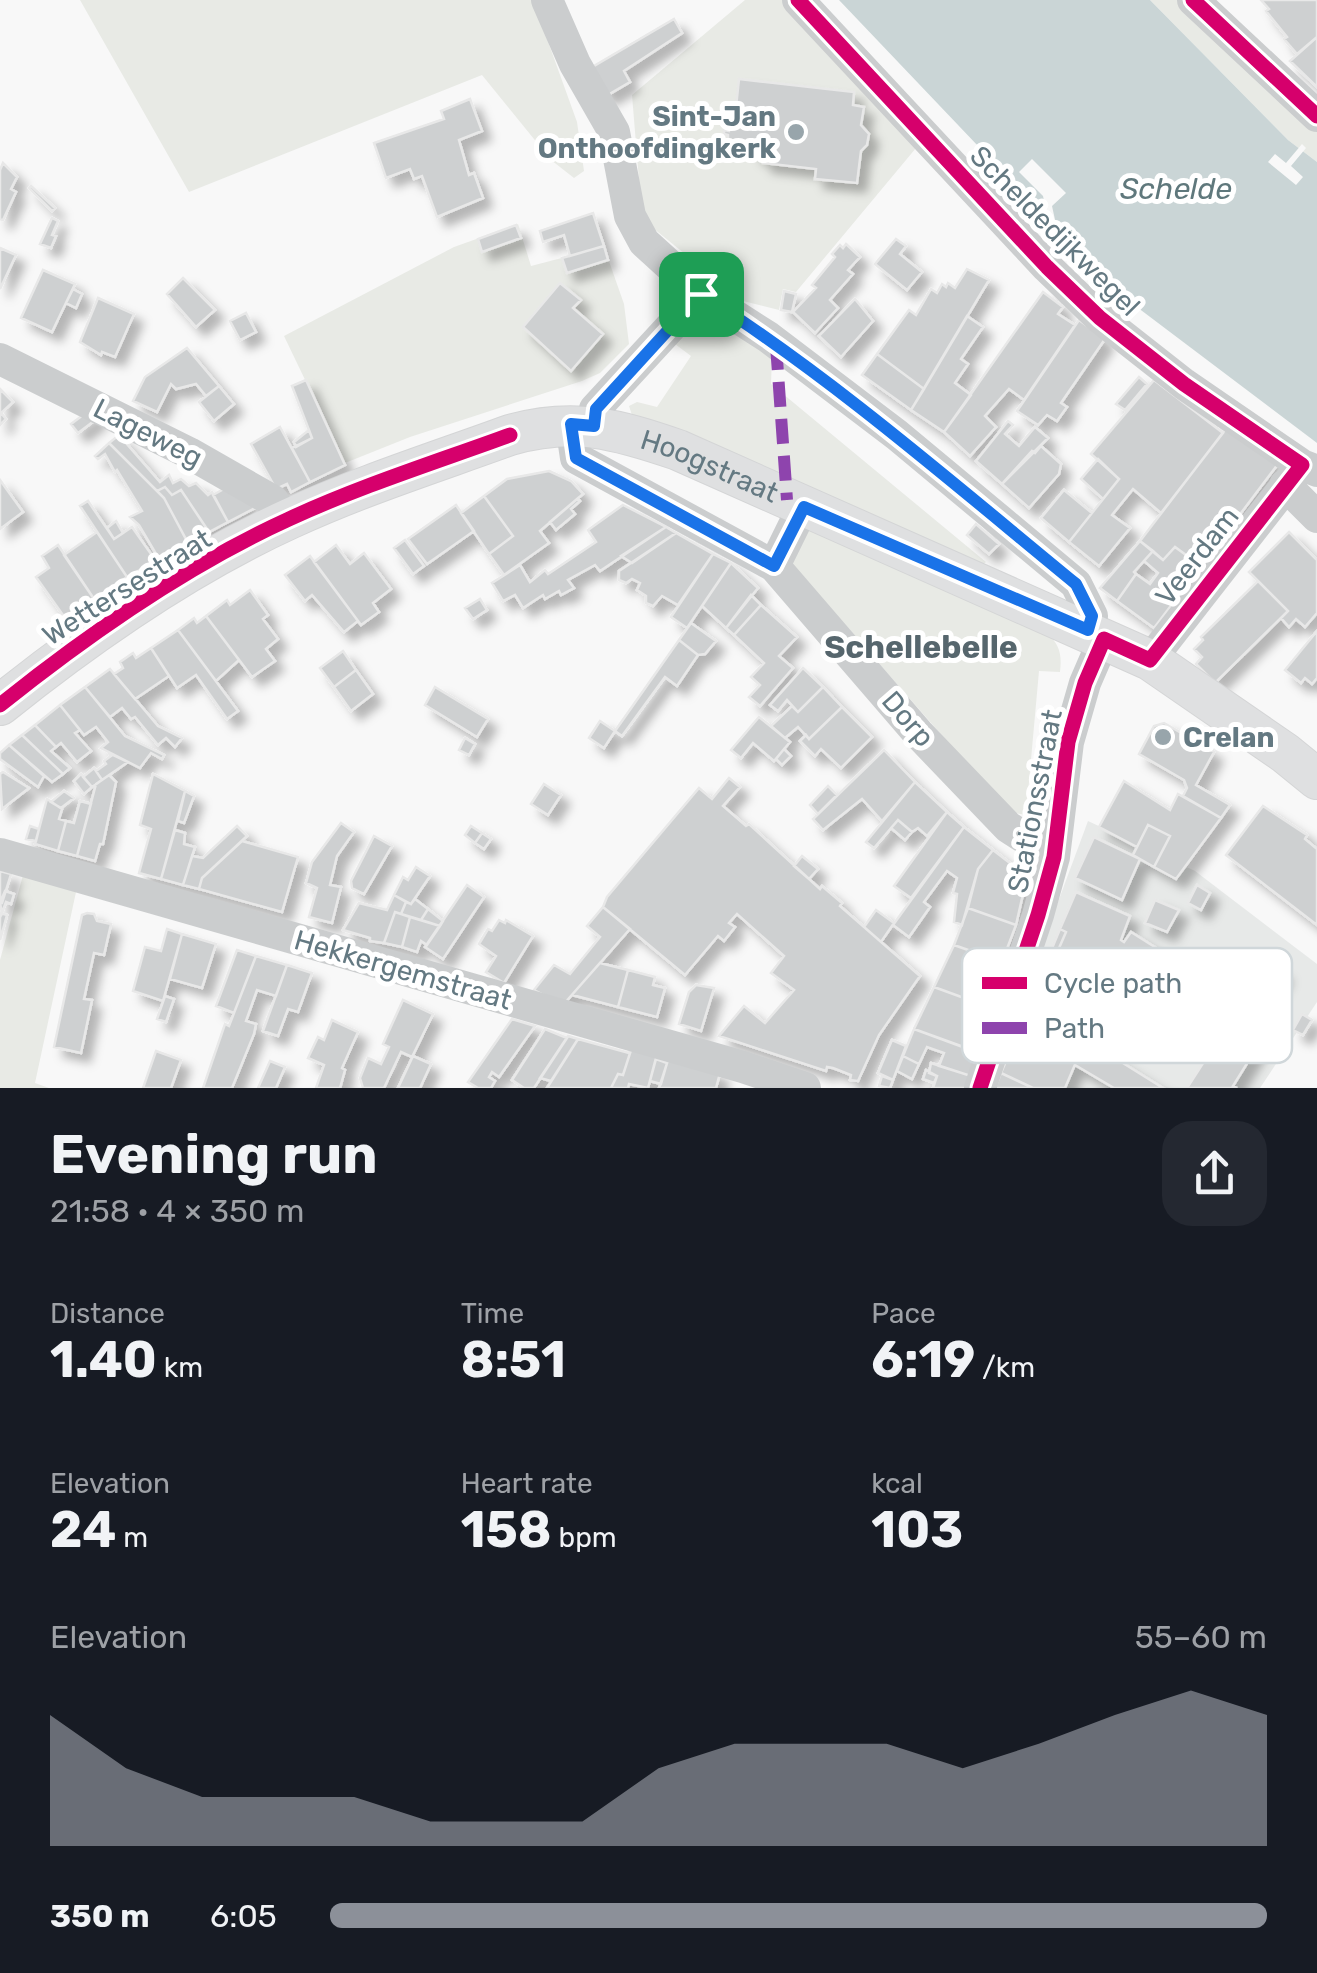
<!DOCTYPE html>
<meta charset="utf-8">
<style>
body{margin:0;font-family:Rubik,sans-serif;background:#242831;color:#f1f3f6;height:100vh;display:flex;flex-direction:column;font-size:38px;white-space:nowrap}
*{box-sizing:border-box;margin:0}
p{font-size:32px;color:#9ea1a6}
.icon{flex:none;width:55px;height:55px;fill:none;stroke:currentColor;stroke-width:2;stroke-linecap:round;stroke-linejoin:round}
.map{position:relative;height:1088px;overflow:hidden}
.drawer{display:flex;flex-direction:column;background:#171b24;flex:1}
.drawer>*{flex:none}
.pin{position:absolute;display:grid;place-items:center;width:85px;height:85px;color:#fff;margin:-42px;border-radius:20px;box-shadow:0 5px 15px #0006}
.round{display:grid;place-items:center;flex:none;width:105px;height:105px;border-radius:30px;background:#242831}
.head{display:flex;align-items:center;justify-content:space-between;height:170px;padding:0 50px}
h1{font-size:55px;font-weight:700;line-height:75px}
.figures{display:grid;grid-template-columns:repeat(3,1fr);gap:15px;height:170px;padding:10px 50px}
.figures div{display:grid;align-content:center}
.figures b{font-size:50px;font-weight:700}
.figures small{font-size:28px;font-weight:400}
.figures p{font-size:28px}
.chart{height:280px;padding:20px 50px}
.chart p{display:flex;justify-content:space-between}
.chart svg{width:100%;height:180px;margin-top:10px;fill:#8c9099;opacity:.7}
ul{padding:0 50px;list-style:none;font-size:32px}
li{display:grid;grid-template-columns:160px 120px 1fr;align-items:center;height:75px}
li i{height:25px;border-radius:12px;background:#8c9099}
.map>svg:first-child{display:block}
.built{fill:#e7e9e8}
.green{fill:#e8eae5;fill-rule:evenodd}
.water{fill:#cad5d6}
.pier{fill:#f8f8f8}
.building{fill:#ced0d1;stroke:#e8e8e8;stroke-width:2.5;filter:url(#shadow)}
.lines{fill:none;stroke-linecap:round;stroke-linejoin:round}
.major-casing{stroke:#d4d5d6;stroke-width:42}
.minor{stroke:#cbcdce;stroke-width:32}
.major{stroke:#dfe0e1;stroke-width:40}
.quiet{stroke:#8e44ad;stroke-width:12;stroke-dasharray:25 12;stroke-linecap:butt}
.cycleway-casing{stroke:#fff;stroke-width:21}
.cycleway{stroke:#d6006c;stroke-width:15}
.route-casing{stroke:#fff;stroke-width:20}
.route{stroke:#1a73e8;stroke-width:12}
.poi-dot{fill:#98a5ab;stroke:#fff;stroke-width:4}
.labels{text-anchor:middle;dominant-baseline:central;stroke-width:10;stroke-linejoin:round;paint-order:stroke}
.poi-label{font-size:28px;font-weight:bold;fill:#647982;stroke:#fff;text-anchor:end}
.street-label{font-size:28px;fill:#647982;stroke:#fff}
.water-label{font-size:30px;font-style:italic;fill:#5f787c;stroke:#fff}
.quarter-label{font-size:32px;font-weight:bold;fill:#56666d;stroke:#fff}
.key{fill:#fff;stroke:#d0d7da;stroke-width:2.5}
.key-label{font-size:28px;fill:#647982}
</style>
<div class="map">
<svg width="1317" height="1088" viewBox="0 0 1317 1088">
<defs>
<filter id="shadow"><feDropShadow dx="9" dy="9" stdDeviation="5" flood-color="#0004"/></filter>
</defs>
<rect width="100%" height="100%" fill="#f8f8f8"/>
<path class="built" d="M1088 821 1195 871 1317 964V1002L1260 1088H989Z"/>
<path class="green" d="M80 0H533L577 122 584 171 574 178 551 160 482 75 189 192Z
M745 0H784L916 148 796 292 783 289 779 310 743 301 653 228 641 205 632 95ZM740 79 854 92 853 105 863 107 861 125 869 134 867 145 861 151 857 183 816 179V169L763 163V156L754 154 755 145 728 140V135L724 134 729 131 731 116 727 115V112L736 107Z
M1150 0H1179L1317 130V162L1288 140Z
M518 224 531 266 604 247 624 304 629 344 600 373 582 381 410 437 345 463 284 336 454 247Z
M700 313 715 314 772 356 771 384 986 562 979 568 633 418 629 406 637 402 657 407 691 356 675 344Z
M811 526 1047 633C1060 645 1062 655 1060 672L1039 671 1026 815 1015 813 981 780 791 563Z
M23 875 76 892 35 1083 49 1088H0V960Z"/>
<path class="water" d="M839 0H1150L1288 140 1317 162V443L1117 292Z"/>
<path class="pier" d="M1302 144 1306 148 1291 166 1303 177 1296 185 1268 162 1275 154 1286 163Z
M1032 159 1066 193 1052 206 1059 238 1050 229 1043 196 1019 172Z"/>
<path class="building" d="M1261 0H1317V37L1297 54 1284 39 1287 37 1266 11 1269 9Z
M674 19 682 33 624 71 630 82 606 96 589 69Z
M1317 37V87L1290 61Z
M739 79 854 92 853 105 864 107 861 125 869 134 867 145 861 151 857 183 815 179 816 169 763 163V156L753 154 755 145 728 140V135L724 134V130L729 131 731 116 727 115V111L736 107Z
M470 99 482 131 459 140 469 175 474 173 483 198 437 217 422 176 414 179 410 169 386 178 374 143 444 119 441 111Z
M3 163 17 177 11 189 16 192 3 220 0 219V170Z
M31 186 55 208 52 211 29 188Z
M593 213 604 246 570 256 564 235 543 242 540 231Z
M52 218 58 221 52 235 56 236 51 248 40 244Z
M516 225 521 238 482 252 478 239Z
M896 239 906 246 900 254 922 272 907 290 875 264Z
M846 244 860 257 848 270 853 274 830 300 838 308 815 333 793 312 816 288 812 285 835 257 832 254 840 245 843 248Z
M604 246 608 260 567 273 562 258Z
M0 248 16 255 0 289Z
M967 269 989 280 924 389 877 354 909 310 916 315 931 289 937 293 942 284 946 287 948 283 955 288Z
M43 270 75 284 52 332 21 318Z
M183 278 215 310 196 327 167 294Z
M560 283 581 300 573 308 603 334 571 371 523 327Z
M73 289 82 294 76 308 66 303Z
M784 291 796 294 792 312 781 310Z
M1043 292 1063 307 1058 314 1075 325 1024 400 1009 389 985 416 996 427 970 456 944 432Z
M98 298 134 314 115 357 102 352 101 355 80 342Z
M855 299 873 321 841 357 819 336Z
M246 313 256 332 240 340 230 321Z
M967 316 983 327 961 359 968 364 955 383 971 395 944 432 911 410Z
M1079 320 1105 339 1061 403 1067 407 1057 421 1047 415 1038 425 1017 411Z
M187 348 219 386 206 396 196 384 176 389 171 384 157 412 133 401 145 377Z
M877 354 924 389 911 410 862 375Z
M1139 377 1147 384 1125 410 1116 404Z
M306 380 345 465 310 482 292 448 312 438 292 386Z
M1154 380 1223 433 1161 513 1133 489 1112 515 1130 528 1099 566 1069 542 1119 479 1091 454Z
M219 386 234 404 214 421 199 402Z
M0 389 13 402 1 413 6 419 0 425Z
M91 409 98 418 78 433 71 424Z
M1008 421 1013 425 1005 434 1019 446 1035 427 1048 438 1002 484 976 461Z
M1228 426 1278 464 1201 566 1175 547 1163 560 1140 541Z
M280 427 310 482 291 492 287 484 276 489 251 444Z
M309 430 312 438 296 447 294 442Z
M119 435 160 482 169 475 173 483 181 479 189 486 196 483 208 495 212 492 228 522 209 532 181 490 172 495 165 487 157 491 109 443Z
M109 443 164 498 188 543 159 559 139 525 130 517 142 511 117 470 115 472 105 454 98 459 95 456Z
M1041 446 1061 464 1059 474 1029 508 1002 484 1032 451 1035 453Z
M1098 459 1119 479 1103 499 1081 479Z
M549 471 571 481 583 494 540 531 549 543 504 575 489 554 513 536 484 496 507 479Z
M0 480 23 512 0 529Z
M231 485 255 508 228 522 213 495Z
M165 487 172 495 181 490 209 532 188 543 164 498 157 491Z
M1064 490 1092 513 1069 542 1041 518Z
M484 496 513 536 489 554 461 513Z
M578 498 580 501 571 509 575 514 556 530 550 522Z
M88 501 114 539 132 527 156 561 127 577 80 506Z
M456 505 474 531 427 564 408 539Z
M623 505 666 527 600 571 595 565 568 580 574 588 561 595 559 591 545 599 543 595 523 608 515 595 503 601 492 583 520 565 530 582 545 570 548 574 596 542 588 530Z
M116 521 123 533 114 539 107 528Z
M976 524 999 544 989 554 967 535Z
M666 527 676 533 632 563 621 556Z
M97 532 127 577 94 599 64 555Z
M1289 532 1317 560V613L1305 627 1296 619 1289 627 1281 618 1288 611 1249 572Z
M676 533 713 554 678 605 662 596 653 606 646 603V596L637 590 640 583 632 579 626 583 619 580V571Z
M405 540 424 566 413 574 394 548Z
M1140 541 1153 551 1134 572 1136 574 1117 601 1100 588Z
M58 545 94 599 65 618 36 577 49 568 42 556Z
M336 545 350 564 364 553 391 589 373 603 379 612 361 625 314 562Z
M1175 547 1201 566 1154 628 1117 601 1136 574 1150 584 1158 573 1144 561 1153 551 1163 560Z
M713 554 731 563 687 628 671 617Z
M310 556 358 621 344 632 312 595 305 601 285 575Z
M731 563 758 588 726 628 702 606Z
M1258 581 1288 611 1215 683 1196 664 1202 657 1194 649 1203 640 1201 637Z
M250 590 268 615 263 619 278 639 266 649 275 661 252 677 206 616 227 600 230 605Z
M751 595 761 605 734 635 726 628Z
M480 599 487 610 473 619 465 608Z
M761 605 797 637 779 656 793 668 760 706 749 697 760 685 751 677 764 663 734 635Z
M206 616 239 660 216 681 178 630 194 618 197 623Z
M691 623 716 641 705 654 698 655 679 640Z
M178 630 238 711 227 719 196 675 177 688 151 648Z
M1317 631V678L1312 684 1305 678 1301 683 1285 670Z
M679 640 698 655 677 686 665 677 622 736 615 731Z
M151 648 169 676 135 699 114 674 123 668 120 662 133 653 136 658Z
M343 651 356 670 334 687 320 668Z
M803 668 823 687 798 712 787 700 778 711 770 705Z
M110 669 158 726 182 738 175 747 166 738 158 745 135 717 131 719 122 708 110 717 85 687Z
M356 670 373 694 351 711 334 687Z
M85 687 125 736 164 755 162 759 151 753 140 768 101 748 108 742 96 727 84 735 60 705Z
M435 687 488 719 477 737 425 705Z
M823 687 842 707 809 739 798 727 785 738 771 726 792 706 798 712Z
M60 705 80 730 75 733 91 751 77 762 61 743 56 747 35 725Z
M842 707 872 737 841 768 821 749 815 756 800 741 806 735 809 739Z
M759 717 790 742 774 761 753 743 741 758 731 750Z
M600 721 615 731 604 748 589 738Z
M1164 723 1214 752 1196 785 1230 805 1221 818 1183 796 1187 788 1184 780 1139 754 1154 726Z
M35 725 56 747 51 751 70 768 63 774 22 735Z
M22 735 63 774 52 782 9 745Z
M465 738 475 744 469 755 459 750Z
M9 745 44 776 38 787 0 759V753Z
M784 749 791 756 782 765 776 759Z
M884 750 915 782 882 821 862 799 823 830 813 819Z
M109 753 128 762 102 780 96 771 106 764 104 761 111 756Z
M94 768 102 780 92 787 83 777Z
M3 772 29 788 2 809 0 774Z
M81 774 92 787 84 794 74 781Z
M153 774 185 791 161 879 139 873 151 829 140 825Z
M109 775 116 782 103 844H100L95 861 77 856 96 784Z
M729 778 740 787 723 806 746 826 749 824 820 889 822 886 842 903 840 906 920 976 879 1035 858 1081 850 1080 851 1075 833 1068 827 1067 826 1071 719 1036 744 1006 765 1023 794 990 771 973 784 956 737 914 729 923 735 927 724 941 718 936 685 975 603 907 607 897 699 788 712 799Z
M1124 781 1170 810 1178 794 1221 818 1176 879 1154 867 1170 836 1148 825 1137 847 1099 827Z
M915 782 947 812 927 836 918 828 912 832 898 820 874 848 866 842Z
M544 784 561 795 548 815 531 804Z
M828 786 837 795 818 814 810 805Z
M64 791 74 798 61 808 51 802Z
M185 791 194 796 184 823 178 821Z
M47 799 62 809 59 819 66 821 58 851 35 844Z
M80 801 91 804 77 856 58 851 66 821 74 823Z
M1263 806 1307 835 1305 839 1317 849V925L1226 855Z
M947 812 964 827 911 898 894 886Z
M898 820 912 832 905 840 891 828Z
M341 823 354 832 337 856 330 885 341 887 332 923 309 917 317 888 306 883 312 862Z
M1148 825 1170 836 1154 867 1133 855Z
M30 826 39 829 36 841 26 839Z
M237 826 247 836 202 878 199 889 183 885 192 856 203 858Z
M471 826 482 833 475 843 465 835Z
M964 827 993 850 978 869 962 925 954 922 957 894 953 893 957 878 947 871 924 902 930 907 909 937 893 925Z
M175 830 185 833 184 844 195 847 183 885 161 879Z
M482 833 491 839 484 849 475 843Z
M374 836 392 846 364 894 352 888 351 881Z
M1094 837 1140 859 1122 900 1075 878Z
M242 841 298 857 282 912 199 889 202 878Z
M993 850 1032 880 1027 884V894H1023L1016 925 968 908 978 869Z
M802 856 818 869 809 879 794 866Z
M416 867 430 876 411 904 394 895 403 877 408 880Z
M0 871 11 874 2 903H0Z
M467 885 484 897 443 959 425 947Z
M1197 885 1210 893 1201 910 1188 903Z
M5 891 14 894 11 904 6 902 2 913 0 903Z
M1076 892 1130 916 1121 940 1124 942 1131 932 1229 994 1205 1029 1123 977 1091 1027 1030 1001H1036L1066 932 1060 929Z
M394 895 406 902 401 914 395 912 384 943 370 941V938L343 930 359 903 387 910Z
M415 899 428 909 421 920 401 914 406 902 411 904Z
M1155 900 1179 910 1167 932 1145 923Z
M603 907 630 929 563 1005 534 990 554 965 570 974 600 937 587 926Z
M968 908 1016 925 1002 962 954 945Z
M428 909 443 921 440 926 421 920Z
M876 910 894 923 881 942 864 927Z
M395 912 410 917 402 947 384 943Z
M0 913 7 915 0 940Z
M87 913 94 914 97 921 111 924 104 955 94 953 84 999 92 1000 81 1053 54 1047 82 915Z
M410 917 440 926 427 945 421 941 417 952 402 947Z
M499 920 505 923 506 920 533 936 504 983 486 972 496 956 479 944 488 929 492 931Z
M167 929 182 934 163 1001 133 991 145 947 161 951Z
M1060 929 1066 932 1036 1001 1031 999Z
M182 934 216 944 202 988 170 979Z
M954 945 1002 962 986 1006 934 987Z
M237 950 256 956 234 1013 216 1006Z
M256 956 287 965 276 996 257 990 246 1021 256 1024 254 1034 232 1088H203L225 1024 229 1026Z
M1268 962 1283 973 1260 1011 1274 1020 1233 1086 1237 1088H1187Z
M600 963 628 970 618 1007 572 995 563 1005Z
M287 965 312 973 298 1012 288 1009 278 1036 263 1031Z
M628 970 655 977 653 985 665 988 657 1017 618 1007Z
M696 985 714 988 701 1031 679 1024 689 992Z
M934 987 986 1006 972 1050 914 1029Z
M165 996 174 999 166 1022 157 1019Z
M403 1000 433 1014 412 1057 401 1052 384 1088H363L360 1078 368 1058 381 1064 389 1047 383 1044Z
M1031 1002 1091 1027 1065 1088H1033L1001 1073Z
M1302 1014 1312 1020 1303 1035 1293 1030Z
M512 1019 535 1026 499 1077 492 1072 489 1077 495 1081 491 1088H478L468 1082Z
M332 1020 358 1032 342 1068 345 1070 340 1088H316L324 1065 308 1058 318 1037 324 1040Z
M545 1029 567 1038 534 1088H524L512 1080Z
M914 1029 979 1053 971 1076 939 1066 944 1053 927 1047 919 1064 903 1056Z
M568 1036 578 1039 551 1081 540 1078Z
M578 1039 629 1053 632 1047 623 1075 618 1074 611 1088H547Z
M892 1040 906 1046 893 1080 878 1073Z
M1086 1040 1163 1088H1114L1075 1065Z
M632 1047 657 1054 648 1088 629 1084 628 1088H611L618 1074 623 1075Z
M156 1051 181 1060 171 1088H143Z
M413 1056 431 1064 420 1088H398Z
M903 1056 919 1064 912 1079 897 1071Z
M669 1057 720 1073 716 1088H659Z
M656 1059 667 1063 661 1084 650 1081Z
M270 1061 285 1067 276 1088H258Z
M931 1063 971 1076 967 1088H933L937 1076 929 1073Z
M926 1070 937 1076 934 1083 923 1079Z
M1001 1073 1033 1088H995Z
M882 1076 893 1080 890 1088 879 1086Z"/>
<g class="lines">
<g class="major-casing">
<g id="major">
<path id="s1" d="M0 705C86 636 188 565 289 519 360 486 436 462 510 435 574 417 617 429 678 450L1150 660 1285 753 1317 779"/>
</g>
</g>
<path class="minor" d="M547 0 575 64 614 132 630 216 644 242 701 294 768 337 897 435 1076 584 1092 616 1088 630
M798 0 1047 267 1100 318 1184 384 1302 465 1317 471
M1193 0 1317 116
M0 359 189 453 273 501 287 520
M571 424 576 458 774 566 918 733 1008 827 1054 857
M594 426 595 409 701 294
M1285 485 1317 517
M774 566 803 507
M1150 660 1302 465
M0 854 743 1067 805 1088
M980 1088 1038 915 1054 857 1068 742 1085 683 1104 639"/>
<use href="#major" class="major"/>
<path class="quiet" d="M776 345 787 500"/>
<g class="cycleway-casing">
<path id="cycleway" d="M798 0 1047 267 1100 318 1184 384 1302 465 1150 660 1104 639 1085 683 1068 742 1054 857 1038 915 980 1088
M1193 0 1317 116
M0 705C86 636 188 565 289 519 360 486 436 462 510 435"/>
</g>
<use href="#cycleway" class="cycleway"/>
</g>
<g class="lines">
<g class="route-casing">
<path id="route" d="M701 294C834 379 954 484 1076 584L1092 616 1088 630 804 507 774 566 576 458 571 424 594 426 596 409Z"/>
</g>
<use href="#route" class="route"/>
</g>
<g class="poi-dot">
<circle cx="796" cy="132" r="10"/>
<circle cx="1163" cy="737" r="10"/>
</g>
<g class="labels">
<g class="poi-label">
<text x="776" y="116">Sint-Jan<tspan x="776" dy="32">Onthoofdingkerk</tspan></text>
<text x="1183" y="737" text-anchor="start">Crelan</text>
</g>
<g class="street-label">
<text transform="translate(1055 231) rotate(45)">Scheldedijkwegel</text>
<text transform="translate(148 433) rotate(27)">Lageweg</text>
<text stroke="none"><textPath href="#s1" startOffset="788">Hoogstraat</textPath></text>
<text transform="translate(1197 556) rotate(-52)">Veerdam</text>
<text transform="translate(127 587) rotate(-32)">Wettersestraat</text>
<text transform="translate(908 719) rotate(49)">Dorp</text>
<text transform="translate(1035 801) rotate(-79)">Stationsstraat</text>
<text transform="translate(403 970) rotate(16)">Hekkergemstraat</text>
</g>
<g class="water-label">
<text x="1176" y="189">Schelde</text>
</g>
<g class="quarter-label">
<text x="921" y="647">Schellebelle</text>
</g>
</g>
<rect x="962" y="948" width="330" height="115" rx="15" class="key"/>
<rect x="982" y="977" width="45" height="12" fill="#d6006c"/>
<rect x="982" y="1022" width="45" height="12" fill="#8e44ad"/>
<g class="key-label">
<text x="1044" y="993">Cycle path</text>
<text x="1044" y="1038">Path</text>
</g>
</svg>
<div class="pin" style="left:701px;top:294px;background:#1e9e55"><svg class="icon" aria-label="arrive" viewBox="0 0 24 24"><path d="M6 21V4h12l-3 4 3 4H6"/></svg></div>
</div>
<section class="drawer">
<div class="head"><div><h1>Evening run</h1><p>21:58 · 4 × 350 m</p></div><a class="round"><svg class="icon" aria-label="share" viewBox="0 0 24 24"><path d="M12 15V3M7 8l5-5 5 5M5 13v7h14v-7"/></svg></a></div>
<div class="figures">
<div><p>Distance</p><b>1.40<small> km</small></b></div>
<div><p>Time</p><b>8:51</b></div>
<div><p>Pace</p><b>6:19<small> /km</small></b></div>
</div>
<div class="figures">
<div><p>Elevation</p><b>24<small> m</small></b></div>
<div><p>Heart rate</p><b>158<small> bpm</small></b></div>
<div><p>kcal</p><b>103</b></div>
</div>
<div class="chart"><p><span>Elevation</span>55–60 m</p>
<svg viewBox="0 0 160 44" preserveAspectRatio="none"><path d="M0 44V12L10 25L20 32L30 32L40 32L50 38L60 38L70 38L80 25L90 19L100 19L110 19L120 25L130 19L140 12L150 6L160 12V44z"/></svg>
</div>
<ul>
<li><b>350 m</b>6:05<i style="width:100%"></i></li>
</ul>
</section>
